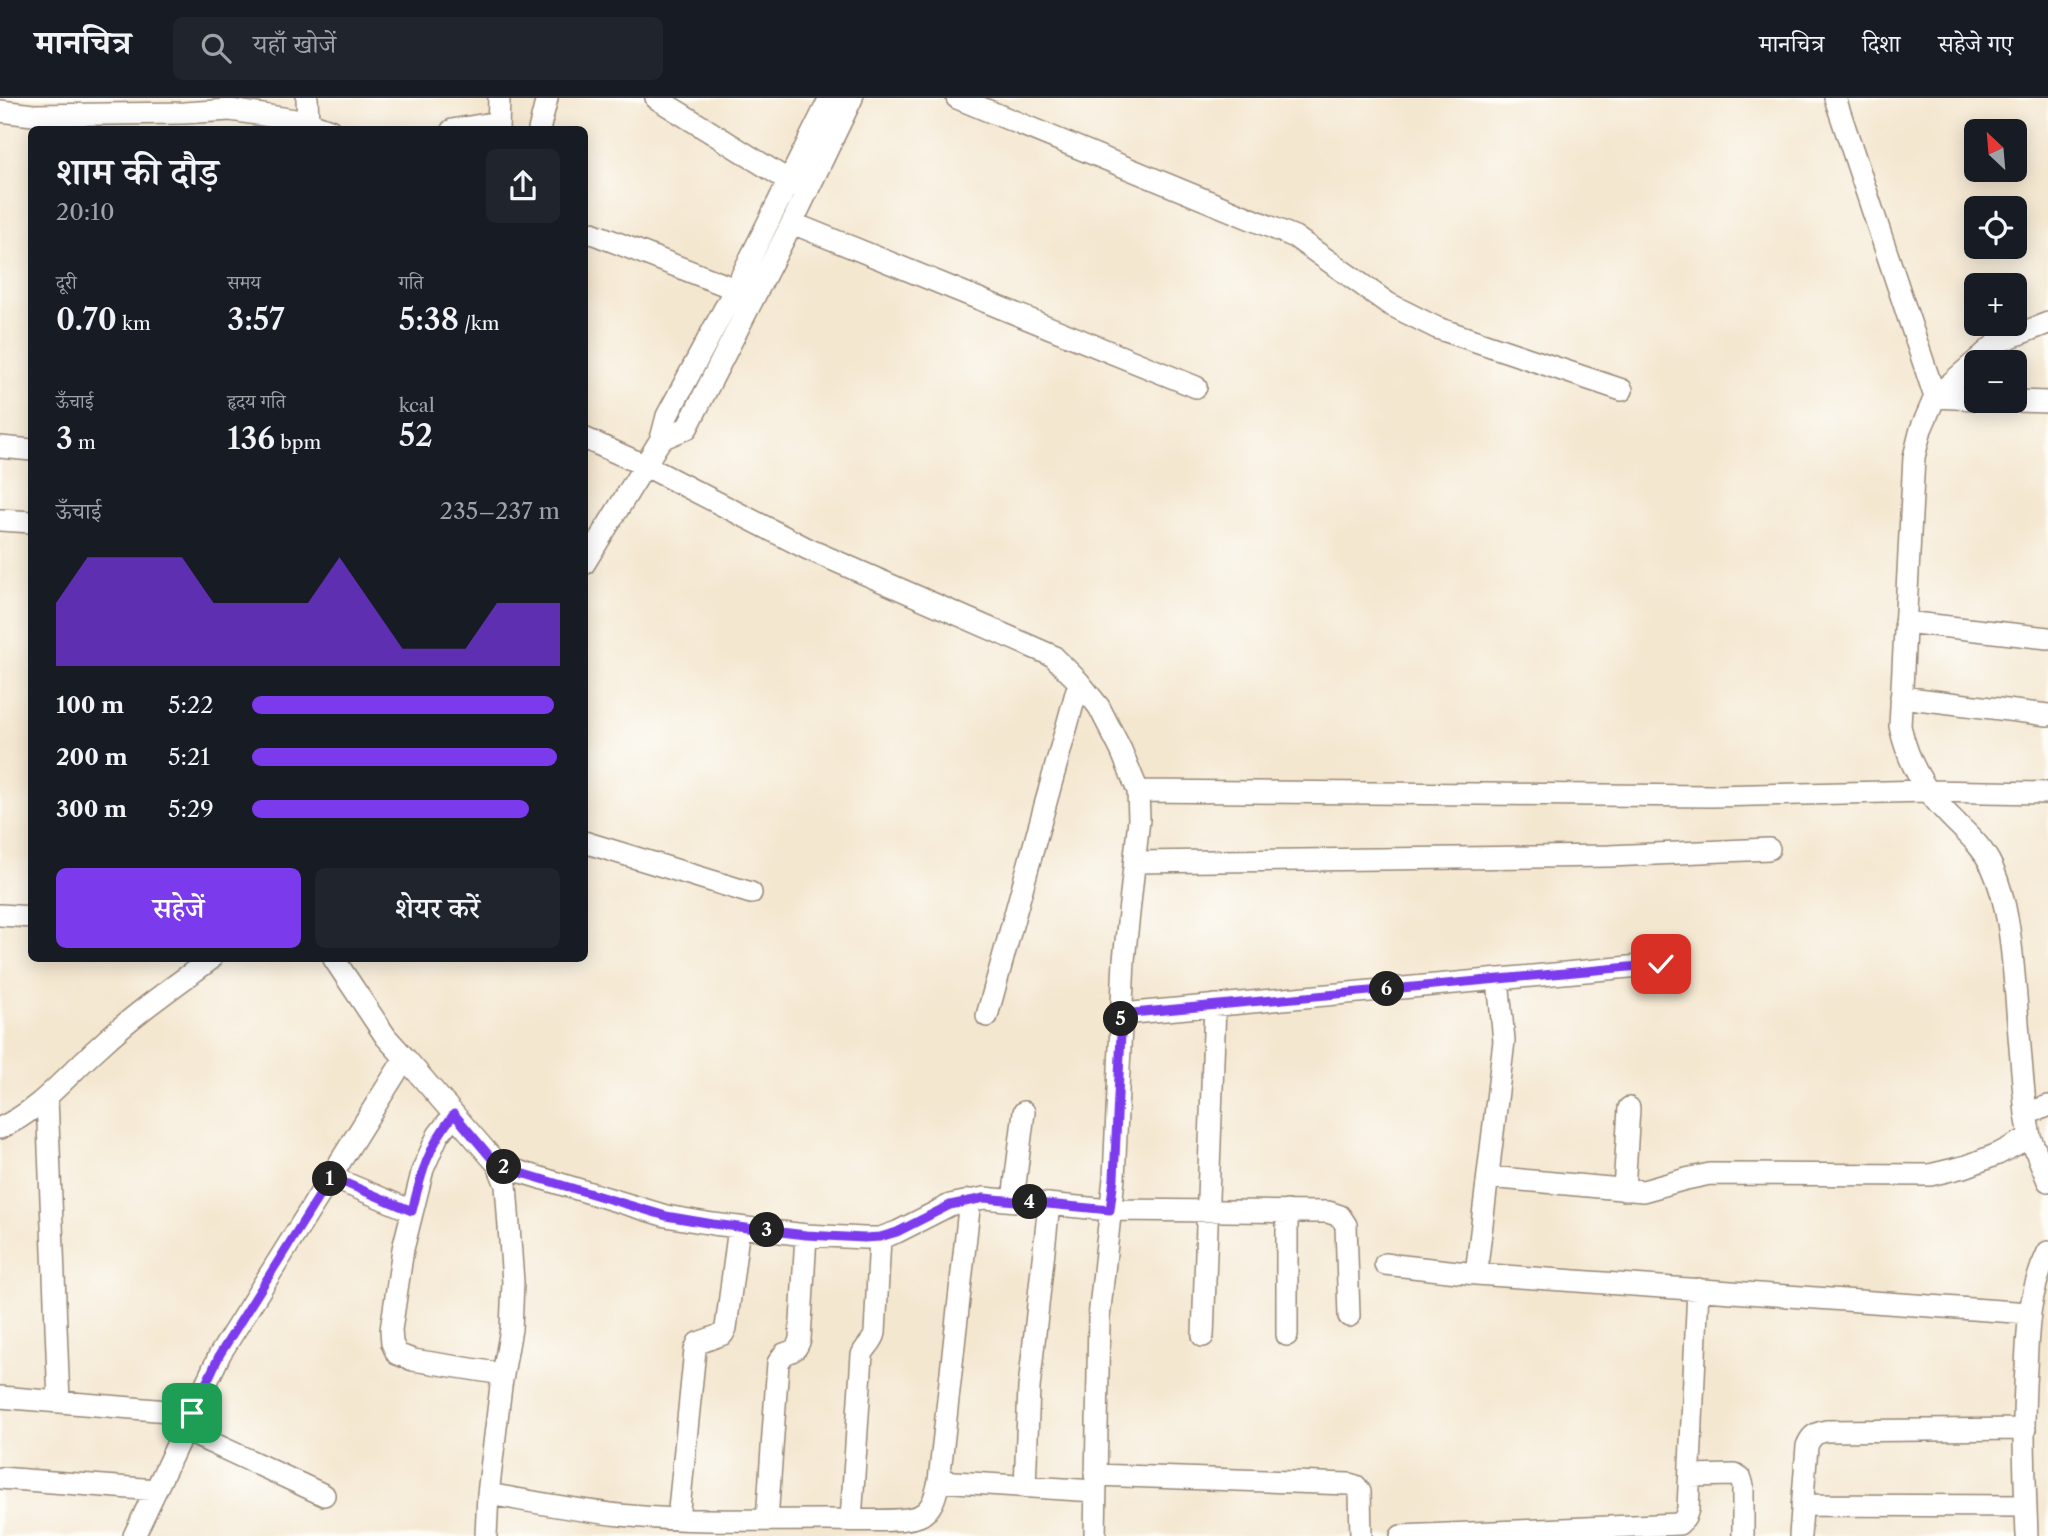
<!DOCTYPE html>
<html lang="hi">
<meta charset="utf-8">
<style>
body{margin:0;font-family:"Libre Caslon Text","Noto Serif Devanagari",serif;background:#20242c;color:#f1f3f6;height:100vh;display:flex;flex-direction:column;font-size:26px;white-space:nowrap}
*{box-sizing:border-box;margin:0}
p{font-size:23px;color:#9ea1a6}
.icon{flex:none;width:38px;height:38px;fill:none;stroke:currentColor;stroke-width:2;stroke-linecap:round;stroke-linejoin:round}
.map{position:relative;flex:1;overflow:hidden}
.details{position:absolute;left:28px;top:28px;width:560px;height:836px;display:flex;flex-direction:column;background:#171b24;border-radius:10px;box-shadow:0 4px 18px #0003}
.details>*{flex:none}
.needle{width:46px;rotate:334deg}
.controls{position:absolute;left:1964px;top:21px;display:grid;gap:14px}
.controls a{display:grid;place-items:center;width:63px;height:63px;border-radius:10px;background:#171b24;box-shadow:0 4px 18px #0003;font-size:35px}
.pin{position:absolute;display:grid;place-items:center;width:60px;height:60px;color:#fff;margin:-30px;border-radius:14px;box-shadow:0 4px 10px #0006}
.km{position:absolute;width:35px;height:35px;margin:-18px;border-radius:50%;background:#222;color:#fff;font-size:19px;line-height:35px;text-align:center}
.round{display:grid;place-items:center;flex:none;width:74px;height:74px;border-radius:10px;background:#20242c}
.headline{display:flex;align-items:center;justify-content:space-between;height:119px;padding:0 28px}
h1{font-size:38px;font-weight:600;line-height:52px}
.metrics{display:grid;grid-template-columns:repeat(3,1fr);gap:10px;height:119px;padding:7px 28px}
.metrics div{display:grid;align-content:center}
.metrics b{font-size:30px;font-weight:600}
.metrics small{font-size:19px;font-weight:400}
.metrics p{font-size:19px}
.chart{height:196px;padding:14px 28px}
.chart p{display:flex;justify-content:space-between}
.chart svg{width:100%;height:126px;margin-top:7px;fill:#7c3aed;opacity:.7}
.button{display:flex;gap:14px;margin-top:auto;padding:14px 28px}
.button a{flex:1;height:80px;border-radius:10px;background:#7c3aed;color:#fff;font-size:28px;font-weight:600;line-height:80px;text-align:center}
.button a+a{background:#20242c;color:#f1f3f6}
ul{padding:0 28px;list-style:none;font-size:23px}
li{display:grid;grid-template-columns:112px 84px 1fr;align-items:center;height:52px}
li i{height:18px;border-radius:9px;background:#7c3aed}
header{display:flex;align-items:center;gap:42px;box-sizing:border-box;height:98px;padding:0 35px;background:#171b24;border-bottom:2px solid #363941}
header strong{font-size:33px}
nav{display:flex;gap:38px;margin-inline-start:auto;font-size:24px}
.search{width:490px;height:63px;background:#20242c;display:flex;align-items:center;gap:18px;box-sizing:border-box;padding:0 24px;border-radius:10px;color:#9ea1a6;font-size:26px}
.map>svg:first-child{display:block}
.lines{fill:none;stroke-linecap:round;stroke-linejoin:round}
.minor-casing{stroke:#988877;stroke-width:24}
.minor{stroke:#fff;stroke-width:21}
.route-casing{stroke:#fff;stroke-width:14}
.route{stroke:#7c3aed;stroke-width:9}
</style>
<header>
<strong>मानचित्र</strong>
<div class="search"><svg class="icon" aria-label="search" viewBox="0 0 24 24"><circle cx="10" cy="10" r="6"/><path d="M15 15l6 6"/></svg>यहाँ खोजें</div>
<nav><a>मानचित्र</a><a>दिशा</a><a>सहेजे गए</a></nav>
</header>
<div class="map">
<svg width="2048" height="1438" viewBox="0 0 2048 1438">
<rect width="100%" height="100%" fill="#fdfcf7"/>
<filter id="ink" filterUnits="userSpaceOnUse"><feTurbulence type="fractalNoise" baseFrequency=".0143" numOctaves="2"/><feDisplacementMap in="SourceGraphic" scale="14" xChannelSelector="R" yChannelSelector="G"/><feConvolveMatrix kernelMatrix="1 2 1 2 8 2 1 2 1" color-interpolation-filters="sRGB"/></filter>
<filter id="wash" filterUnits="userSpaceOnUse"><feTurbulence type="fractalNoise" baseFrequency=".00686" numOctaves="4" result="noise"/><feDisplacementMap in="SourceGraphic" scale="28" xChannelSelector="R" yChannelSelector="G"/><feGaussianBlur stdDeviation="1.57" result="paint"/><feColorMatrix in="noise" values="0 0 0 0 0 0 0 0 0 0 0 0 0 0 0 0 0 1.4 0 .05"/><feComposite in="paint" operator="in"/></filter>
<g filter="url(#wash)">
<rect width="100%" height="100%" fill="#f4e7d0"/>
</g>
<g filter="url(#ink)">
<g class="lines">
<g class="minor-casing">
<path id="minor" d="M307 0 308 24
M656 0 802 91
M957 0 1295 139 1389 206 1437 230 1622 292
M1835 0 1935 299 1976 301
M0 13 33 17 184 15 230 12 308 24 330 32
M452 32 498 24
M498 32 499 0
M539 32 547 0
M792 125 1196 289
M584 132 735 191 745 198
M2048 225 1998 244 1935 299 1921 331 1914 359 1900 628C1907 660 1922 689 1944 712 1961 731 1981 745 1992 769 2010 809 2012 856 2016 899 2019 938 2022 977 2026 1016L2030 1039 2048 1083
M2014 303 2048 304
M584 340 646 368 808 451 1053 558 1079 584 1099 609 1121 652 1138 693 1139 721 1124 862 1114 1080 1099 1220 1095 1438
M661 341 687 330 792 125 852 0
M0 349 32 352
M0 422 32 424
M584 466 661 341 667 318 735 191 830 0
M1905 524 2048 540
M1901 599 2048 617
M1138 693 1711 698 1927 693 2048 695
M584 744 751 795
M1135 764 1609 758 1769 751
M0 817 32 819
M1122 916 1661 866
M987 918 1079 584
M405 960 498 1067 506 1087 513 1184 511 1231 501 1288 488 1396 486 1438
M47 1000 59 1304
M454 1016 438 1037 423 1071 403 1151 391 1232 392 1245 397 1256 413 1262 503 1276
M2026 1016 2048 1008
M0 1030C41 1012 67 977 100 948 134 916 173 889 211 861
M498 1067 666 1118 713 1126 806 1137 864 1140H880L897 1134 950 1107 984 1100 1110 1112 1328 1114 1340 1118 1346 1127 1349 1218
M331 1079 412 1113
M1489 1079 1643 1093 1686 1081 1710 1076 1930 1077 1967 1068 1998 1056 2030 1039
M1624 1092 1629 1010
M1013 1102 1024 1014
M1385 1166 1476 1176 2029 1215
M1476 1176 1504 943 1498 881
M1287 1237V1113
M1203 1238 1215 907
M0 1299 192 1315
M184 1332 324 1397
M1095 1377 1349 1386 1356 1388 1360 1394 1361 1438
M1690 1378 1735 1377 1741 1381 1743 1388V1438
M0 1380 156 1392
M939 1383 1095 1393
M1025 1388 1029 1290 1049 1106
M488 1396C535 1404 583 1414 631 1418 696 1424 762 1422 828 1422 848 1422 903 1425 919 1418 933 1412 936 1396 939 1383L970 1102
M1802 1407 2026 1408
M678 1421 695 1252 698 1245 723 1236 726 1230 739 1129
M767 1422 778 1265 784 1256C794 1253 797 1251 800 1241L806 1137
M851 1422 862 1257C865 1248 873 1245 875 1235L880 1140
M134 1438 220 1256 405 960 386 939 334 861
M1401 1438 1679 1426 1685 1420 1688 1411 1698 1191
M1800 1438 1807 1348C1811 1338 1815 1335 1826 1333L2025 1331
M2027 1438C2025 1382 2022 1326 2026 1270 2028 1226 2029 1194 2048 1154"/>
</g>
<use href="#minor" class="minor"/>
</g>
</g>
<g class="lines" filter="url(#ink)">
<g class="route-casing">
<path id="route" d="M192 1315 220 1256 331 1079 412 1113C422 1073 428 1049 454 1016L498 1068 666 1118 713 1126 806 1137 864 1140 880 1139 897 1134 950 1107 984 1100 1110 1112 1114 1080 1122 916 1661 866"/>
</g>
<use href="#route" class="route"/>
</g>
</svg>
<div class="controls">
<a><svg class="needle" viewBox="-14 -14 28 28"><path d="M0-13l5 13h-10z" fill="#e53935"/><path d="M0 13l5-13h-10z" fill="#9ea1a6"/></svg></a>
<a><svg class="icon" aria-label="locate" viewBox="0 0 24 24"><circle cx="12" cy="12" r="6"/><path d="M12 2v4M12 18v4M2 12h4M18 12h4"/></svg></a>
<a>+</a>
<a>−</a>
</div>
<div class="pin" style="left:192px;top:1315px;background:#1e9e55"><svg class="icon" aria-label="arrive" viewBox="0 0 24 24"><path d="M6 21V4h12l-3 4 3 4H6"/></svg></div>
<div class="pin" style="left:1661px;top:866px;background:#d93025"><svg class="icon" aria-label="check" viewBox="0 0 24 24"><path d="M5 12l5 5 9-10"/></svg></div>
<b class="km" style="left:330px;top:1081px">1</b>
<b class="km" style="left:504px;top:1069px">2</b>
<b class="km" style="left:767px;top:1132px">3</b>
<b class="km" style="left:1030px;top:1104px">4</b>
<b class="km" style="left:1121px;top:921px">5</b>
<b class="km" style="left:1387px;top:891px">6</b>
<section class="details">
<div class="headline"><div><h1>शाम की दौड़</h1><p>20:10</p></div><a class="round"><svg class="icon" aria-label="share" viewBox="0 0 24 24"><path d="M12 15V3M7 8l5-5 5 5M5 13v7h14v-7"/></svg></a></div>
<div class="metrics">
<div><p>दूरी</p><b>0.70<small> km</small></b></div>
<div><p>समय</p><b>3:57</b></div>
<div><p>गति</p><b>5:38<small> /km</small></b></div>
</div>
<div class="metrics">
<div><p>ऊँचाई</p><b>3<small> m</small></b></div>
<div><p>हृदय गति</p><b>136<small> bpm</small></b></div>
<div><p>kcal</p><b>52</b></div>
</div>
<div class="chart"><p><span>ऊँचाई</span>235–237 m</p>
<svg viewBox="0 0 160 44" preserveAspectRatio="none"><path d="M0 44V22L10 6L20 6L30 6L40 6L50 22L60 22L70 22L80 22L90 6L100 22L110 38L120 38L130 38L140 22L150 22L160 22V44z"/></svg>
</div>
<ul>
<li><b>100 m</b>5:22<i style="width:98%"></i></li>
<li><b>200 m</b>5:21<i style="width:99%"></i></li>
<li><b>300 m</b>5:29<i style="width:90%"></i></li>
</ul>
<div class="button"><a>सहेजें</a><a>शेयर करें</a></div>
</section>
</div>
